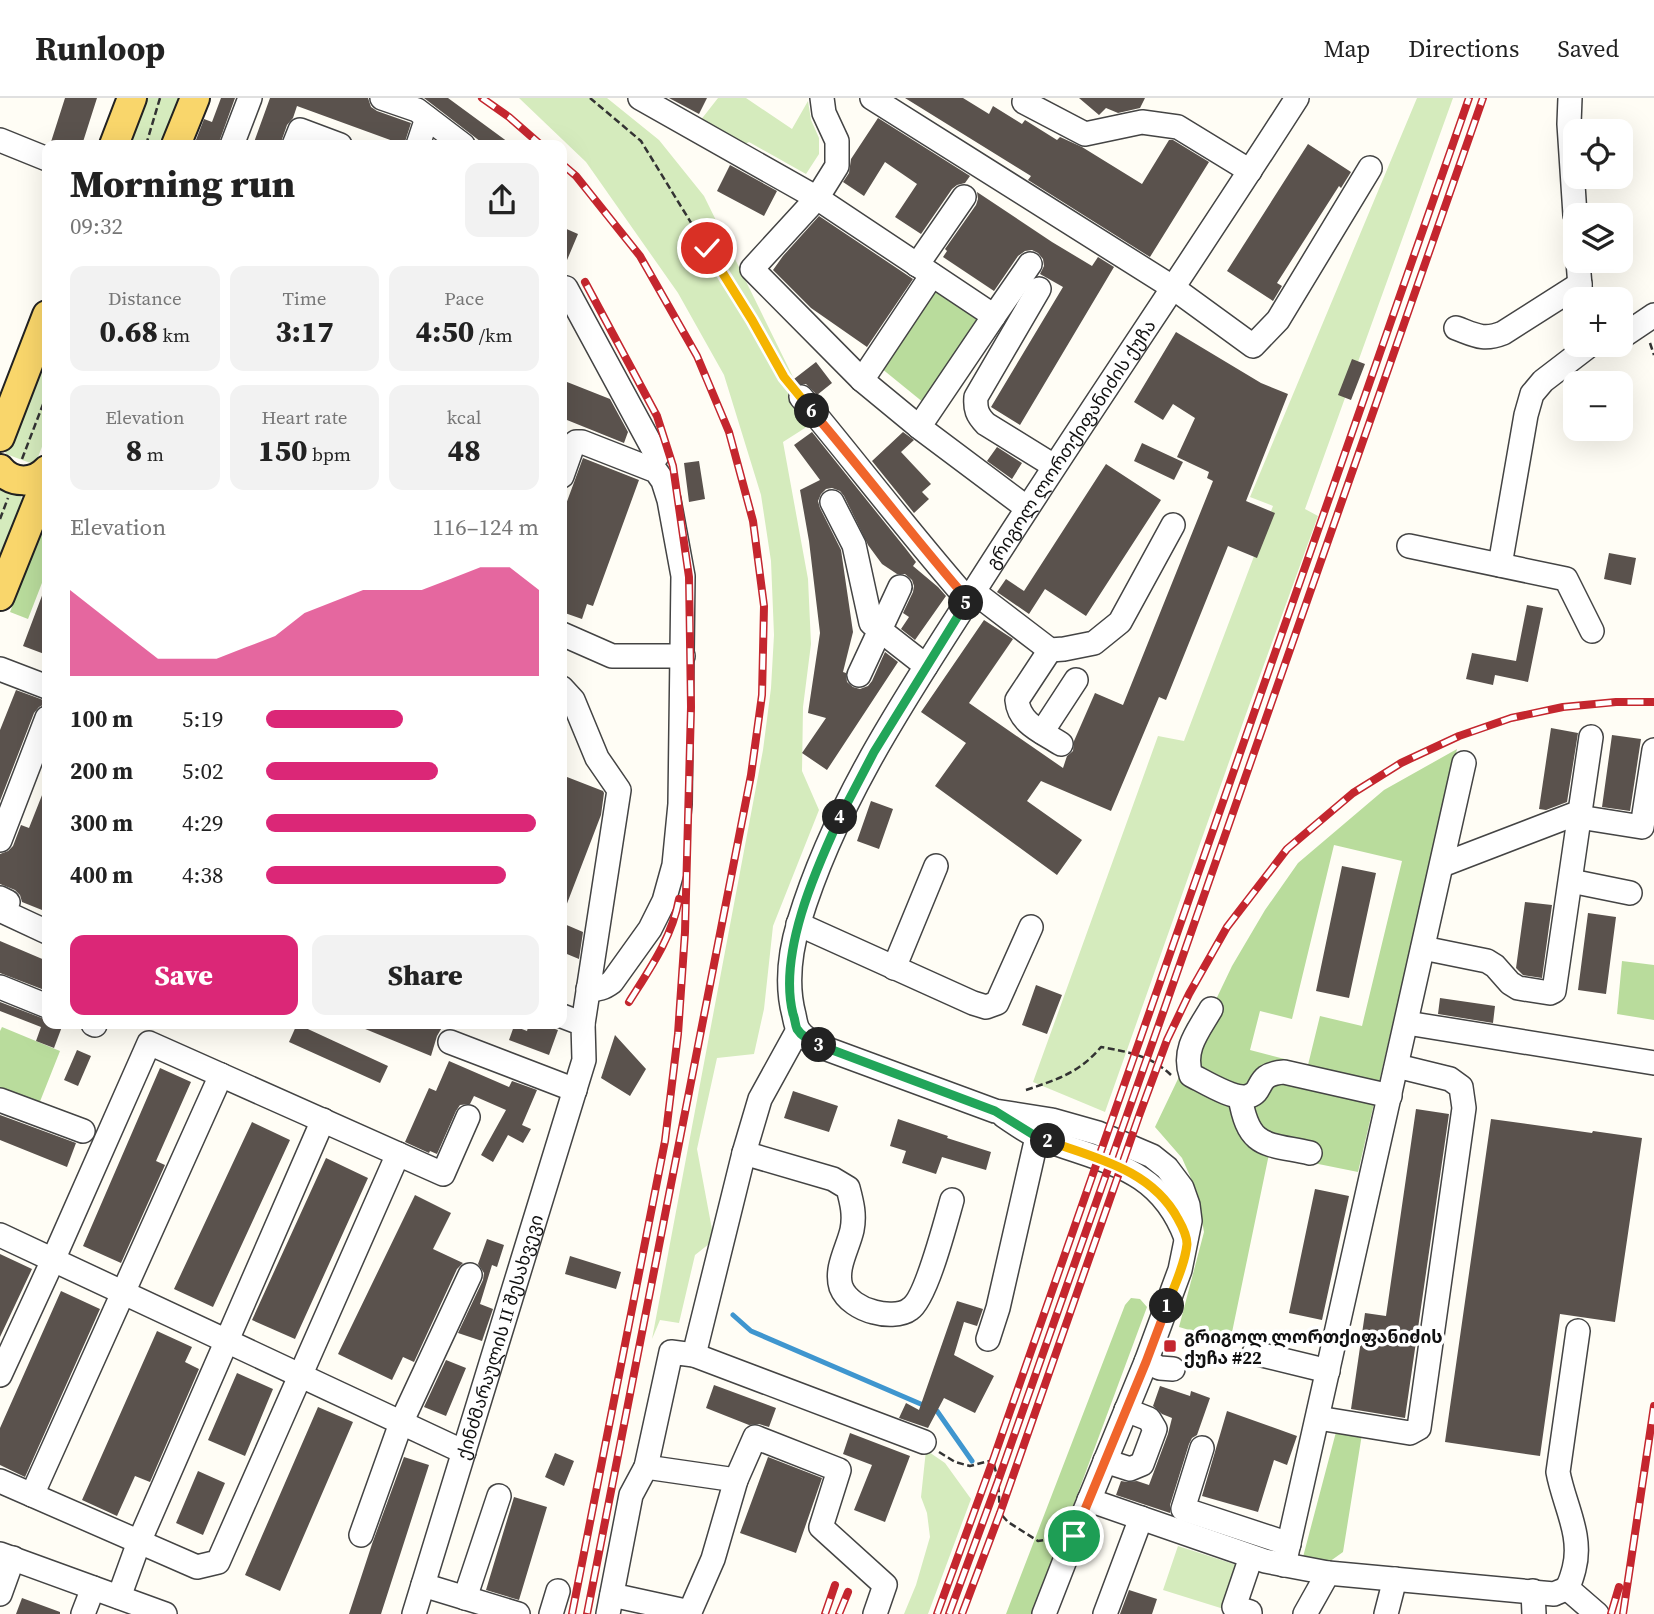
<!DOCTYPE html>
<meta charset="utf-8">
<style>
body{margin:0;font-family:"Source Serif 4","Noto Sans Georgian",serif;background:#f2f2f2;color:#222;height:100vh;display:flex;flex-direction:column;font-size:26px;white-space:nowrap}
*{box-sizing:border-box;margin:0}
p{font-size:23px;color:#767676}
.icon{flex:none;width:38px;height:38px;fill:none;stroke:currentColor;stroke-width:2;stroke-linecap:round;stroke-linejoin:round}
.map{position:relative;flex:1;overflow:hidden}
.panel{position:absolute;left:42px;top:42px;width:525px;height:889px;display:flex;flex-direction:column;background:#fff;border-radius:14px;box-shadow:0 7px 28px #0002}
.panel>*{flex:none}
.tools{position:absolute;left:1563px;top:21px;display:grid;gap:14px}
.tools a{display:grid;place-items:center;width:70px;height:70px;border-radius:14px;background:#fff;box-shadow:0 7px 28px #0002;font-size:35px}
.pin{position:absolute;display:grid;place-items:center;width:60px;height:60px;color:#fff;margin:-30px;border:4px solid #fff;border-radius:50%;box-shadow:0 2px 7px #0007}
.km{position:absolute;width:35px;height:35px;margin:-18px;border-radius:50%;background:#222;color:#fff;font-size:19px;line-height:35px;text-align:center}
.round{display:grid;place-items:center;flex:none;width:74px;height:74px;border-radius:14px;background:#f2f2f2}
.summary{display:flex;align-items:center;justify-content:space-between;height:119px;padding:0 28px}
h1{font-size:38px;font-weight:800;line-height:52px}
.stats{display:grid;grid-template-columns:repeat(3,1fr);gap:10px;height:119px;padding:7px 28px}
.stats div{display:grid;align-content:center;border-radius:14px;background:#f2f2f2;text-align:center}
.stats b{font-size:30px;font-weight:800}
.stats small{font-size:19px;font-weight:400}
.stats p{font-size:19px}
.chart{height:196px;padding:14px 28px}
.chart p{display:flex;justify-content:space-between}
.chart svg{width:100%;height:126px;margin-top:7px;fill:#db2777;opacity:.7}
.primary-button{display:flex;gap:14px;margin-top:auto;padding:14px 28px}
.primary-button a{flex:1;height:80px;border-radius:14px;background:#db2777;color:#fff;font-size:28px;font-weight:800;line-height:80px;text-align:center}
.primary-button a+a{background:#f2f2f2;color:#222}
ul{padding:0 28px;list-style:none;font-size:23px}
li{display:grid;grid-template-columns:112px 84px 1fr;align-items:center;height:52px}
li i{height:18px;border-radius:9px;background:#db2777}
header{display:flex;align-items:center;gap:42px;box-sizing:border-box;height:98px;padding:0 35px;background:#fff;border-bottom:2px solid #e0e0e0}
header strong{font-size:33px}
nav{display:flex;gap:38px;margin-inline-start:auto;font-size:24px}
.map>svg:first-child{display:block}
.green{fill:#d5ebbd}
.forest{fill:#b9dc9c;fill-rule:evenodd}
.lines{fill:none;stroke-linecap:round;stroke-linejoin:round}
.stream{stroke:#3f96cf;stroke-width:5}
.building{fill:#5a524d}
.minor-casing{stroke:#444;stroke-width:26}
.major-casing{stroke:#222;stroke-width:32}
.path{stroke:#333;stroke-width:2.5;stroke-dasharray:7 3.5;stroke-linecap:butt}
.minor{stroke:#fff;stroke-width:23}
.major{stroke:#f9d66b;stroke-width:28}
.rail-casing{stroke:#c4262e;stroke-width:8}
.rail{stroke:#fff;stroke-width:5;stroke-dasharray:16;stroke-linecap:butt}
.split-1-casing{stroke:#fff;stroke-width:14}
.split-2-casing{stroke:#fff;stroke-width:14}
.split-3-casing{stroke:#fff;stroke-width:14}
.split-4-casing{stroke:#fff;stroke-width:14}
.split-5-casing{stroke:#fff;stroke-width:14}
.split-6-casing{stroke:#fff;stroke-width:14}
.split-7-casing{stroke:#fff;stroke-width:14}
.split-1{stroke:#f0652b;stroke-width:9}
.split-2{stroke:#f5b400;stroke-width:9}
.split-3{stroke:#22a559;stroke-width:9}
.split-4{stroke:#22a559;stroke-width:9}
.split-5{stroke:#22a559;stroke-width:9}
.split-6{stroke:#f0652b;stroke-width:9}
.split-7{stroke:#f5b400;stroke-width:9}
.poi-dot{fill:#c4262e;stroke:#fff;stroke-width:2.5}
.labels{text-anchor:middle;dominant-baseline:central;stroke-width:7;stroke-linejoin:round;paint-order:stroke}
.street-label{font-size:18px;fill:#111;stroke:#fff}
.poi-label{font-size:18px;font-weight:bold;fill:#111;stroke:#fff;text-anchor:start}
</style>
<header>
<strong>Runloop</strong>
<nav><a>Map</a><a>Directions</a><a>Saved</a></nav>
</header>
<div class="map">
<svg width="1654" height="1516" viewBox="0 0 1654 1516">
<rect width="100%" height="100%" fill="#fffdf5"/>
<path class="green" d="M141 0H180L161 47H120Z
M519 0H607L659 42 704 98 794 281 913 428 816 323 783 344 808 481 811 546 803 609 802 673 819 712 773 828 764 911 754 956 717 960 697 1051 714 1142 695 1157 679 1225 660 1222 652 1241 763 652 771 590 774 537 771 463 761 397 724 277 678 195 586 64Z
M718 0H746L792 31 808 3 811 22 819 40V56L806 76 749 44 741 48 700 23Z
M1417 0H1453L1305 411 1318 418 1246 616 1105 1014 1033 984 1158 638 1184 643 1273 408 1250 399Z
M47 242V336L36 364 33 366 6 356 5 354Z
M0 388 19 394 22 401 0 458Z
M926 1352 945 1365 971 1401 928 1516H904L916 1487 930 1439 927 1415 921 1399Z
M1178 1448 1243 1469 1227 1512 1163 1492Z"/>
<path class="forest" d="M933 192 980 223 924 305 881 270Z
M47 419V472L28 521 10 514Z
M1457 651 1358 1074 1269 1056 1230 1244 1179 1229 1204 1134 1197 1094 1182 1060 1155 1029 1232 868 1265 812 1298 765 1384 692ZM1334 747 1402 763 1362 928 1320 918 1308 967 1250 952 1260 913 1292 921Z
M1622 863 1654 867V922L1617 916Z
M2 929 60 953 39 1006 0 991V933Z
M1131 1200 1140 1201 1147 1209 1033 1516H1006L1125 1207Z
M1336 1334 1362 1336 1343 1454 1329 1464 1303 1459Z"/>
<g class="lines">
<path class="stream" d="M733 1217 751 1233 937 1313 972 1363"/>
</g>
<path class="building" d="M65 0H97L82 47H50Z
M221 0H235L218 47H194L204 21 212 24Z
M270 0H368L371 9 377 13 411 25 404 47 297 8 293 20 287 27 280 47H253Z
M424 0H448L512 47H485Z
M669 0H707L699 16Z
M905 0H963L989 16 993 8 1022 26 1025 22 1057 42 1060 39 1082 49 1142 86 1169 42H1173L1209 64 1150 159 1028 82 1031 78Z
M1079 0H1145L1140 10 1118 15 1106 10 1099 17Z
M878 20 970 78 965 85 957 87 952 91 921 136 895 119 917 86 885 64 864 98 843 84 849 75 851 61Z
M1308 46 1351 74 1341 90 1339 88 1277 185 1282 188 1273 203 1227 173Z
M730 67 777 93 764 118 717 93Z
M977 94 1052 144 1092 168 1098 159 1114 169 1020 327 991 309 1063 189 1040 176 1044 168 1043 161 1038 155 1032 152 1025 153 1018 158 994 193 943 159 947 153 945 151 976 107 978 101Z
M819 118 913 181 867 249 811 210 773 172 783 158Z
M562 129 578 136 562 174Z
M1176 234 1261 285 1288 296 1246 403 1275 415 1257 460 1228 448 1166 602 1159 599 1111 713 1041 683 1027 703 1082 742 1057 777 935 688 966 645 921 614 984 522 1013 541 969 605 1063 670 1067 658 1073 653 1074 643 1095 595 1123 607 1213 383 1207 380 1209 374 1177 359 1195 320 1173 306 1163 322 1134 304Z
M1352 261 1365 266 1351 302 1338 297Z
M816 264 832 285 817 297 806 286H798L794 281Z
M562 282 610 301 628 334 624 345 562 320Z
M812 334 906 451 916 464 913 468 938 489 946 498 915 542 901 531 909 519 903 515 913 494 914 488 912 482 905 476H897L882 466 868 447 844 398 840 393 832 390 826 391 821 396 818 403 820 410 841 452 853 534 843 574 846 575 847 584 853 589 860 591 868 588 872 583 885 554 898 564 827 672 802 655 826 620 808 615 820 535 809 443 800 392 820 382 794 347Z
M903 334 914 342 901 354 931 386 922 394 929 401 914 415 872 363Z
M1142 345 1183 364 1174 382 1134 363Z
M997 349 1022 365 1012 381 987 363Z
M583 360 639 382 593 508 587 506 582 521 562 514V417Z
M699 363 705 401 689 404 684 365Z
M1106 366 1161 402 1086 518 1045 491 1029 516 997 494 1006 481 1024 493Z
M1609 455 1636 460 1631 487 1604 481Z
M46 487H47V557L23 548Z
M1527 507 1543 510 1528 584 1495 577 1493 587 1466 581 1472 555 1516 563Z
M16 592 46 603 45 606 39 609 34 615 0 703V632Z
M1551 630 1578 635 1567 704 1546 712 1539 711Z
M1612 637 1641 641 1630 713 1602 709Z
M567 679 603 693 604 695 601 717 563 816 562 691Z
M46 687H47V814L22 804 20 797 15 792 0 786V756L8 753 13 748 21 727 29 730Z
M871 703 893 711 879 751 857 743Z
M1342 768 1376 775 1349 900 1316 893Z
M1525 804 1552 807 1542 880 1523 877 1516 870Z
M1588 815 1616 819 1606 896 1578 892Z
M562 825 583 834 579 861 562 854Z
M0 843 47 863V893L0 875Z
M1036 887 1062 897 1047 936 1022 927Z
M1440 900 1495 908 1493 925 1438 916Z
M0 904 47 922V926H63L54 950 36 943 41 929 0 913Z
M297 926 388 968 380 985 289 944Z
M353 926H444L437 938 431 958Z
M529 926H541L558 932 549 957 509 942 514 928 527 933Z
M615 937 646 971 630 998 601 980Z
M77 952 91 958 78 988 64 982Z
M449 963 509 989 512 983 537 992 522 1027 531 1031 523 1045 508 1037 493 1064 481 1057 506 1012 474 998 470 1006 460 1007 456 1013 437 1056 430 1053 429 1055 405 1044 429 990 436 993Z
M160 970 191 984 156 1063 165 1067 121 1165 83 1148Z
M793 993 838 1008 829 1034 784 1020Z
M1416 1011 1449 1016 1405 1320 1351 1311 1365 1215 1386 1218Z
M0 1017 76 1045 67 1069 0 1042Z
M898 1021 948 1038 947 1040 991 1054 986 1072 942 1059 936 1076 902 1065 906 1053 890 1048Z
M1491 1021 1592 1035 1593 1033 1642 1040 1615 1224 1560 1216 1540 1358 1445 1344Z
M252 1024 290 1042 213 1209 174 1191Z
M326 1060 368 1080 295 1241 252 1222Z
M1315 1091 1349 1098 1322 1222 1289 1215Z
M415 1097 451 1115 433 1151 463 1165 457 1171 414 1264 403 1259 392 1282 338 1256Z
M487 1141 504 1147 497 1169 492 1167 480 1206 493 1211 482 1243 458 1235 483 1182 484 1175 478 1166Z
M0 1156 32 1171 0 1239Z
M570 1158 621 1174 616 1191 565 1176Z
M61 1193 100 1211 25 1379 0 1367V1330Z
M957 1203 983 1211 977 1228 964 1224 954 1257 994 1278 975 1315 944 1300 928 1330 899 1320 906 1305 919 1312Z
M157 1233 192 1249 185 1264 199 1271 150 1384 135 1378 117 1418 82 1402Z
M446 1262 466 1270 446 1318 424 1309Z
M237 1275 273 1291 245 1358 208 1342Z
M714 1287 776 1310 769 1329 759 1326 749 1327 706 1310Z
M1160 1288 1190 1298 1191 1293 1210 1300 1197 1337 1192 1340 1189 1346 1170 1407V1415L1116 1397 1121 1383 1127 1384 1137 1383 1149 1387 1168 1336 1172 1320 1162 1316 1153 1308Z
M318 1309 353 1324 280 1493 245 1477Z
M1227 1313 1297 1338 1287 1367 1274 1362 1258 1414 1202 1398Z
M850 1335 910 1358 885 1424 854 1412 872 1367 843 1356Z
M555 1355 574 1363 564 1388 545 1379Z
M404 1359 429 1367 381 1516H349L372 1446Z
M768 1359 822 1380 796 1455 740 1435Z
M198 1373 225 1385 203 1437 176 1425Z
M514 1399 547 1409 519 1502 486 1492Z
M1129 1492 1157 1501 1152 1516H1120Z
M22 1500 60 1514V1516H16Z"/>
<g class="lines">
<g class="minor-casing">
<g id="minor">
<path d="M382 0 417 12 463 47"/>
<path d="M640 0 817 100 994 218 919 329 1027 410"/>
<path d="M822 0 824 15 837 43V68L817 100 752 171 862 282 919 329"/>
<path d="M872 0 1172 189 1253 248 1278 222 1370 70"/>
<path d="M1570 0 1569 26 1575 117"/>
<path d="M1024 4 1085 36 1142 24 1178 29 1250 73"/>
<path d="M0 42 47 61"/>
<path d="M232 47 250 0"/>
<path d="M294 47 300 32 340 47"/>
<path d="M418 47 427 20"/>
<path d="M1578 163 1581 201"/>
<path d="M917 167 964 99"/>
<path d="M562 189 566 190 657 358"/>
<path d="M1039 191 976 299C975 311 977 317 986 326L1054 368"/>
<path d="M994 218 1030 166"/>
<path d="M1456 230C1475 237 1483 243 1503 235L1580 186"/>
<path d="M1620 240 1654 217"/>
<path d="M862 282 932 177"/>
<path d="M801 299C857 366 910 436 968 502"/>
<path d="M562 378 573 347 576 344H582L656 373 663 383 669 402 683 478 680 706 674 767 664 803 650 831 612 884C604 890 598 892 588 891"/>
<path d="M832 404 854 447 871 525 926 568"/>
<path d="M1409 448 1566 481 1592 533"/>
<path d="M1500 467 1526 317 1532 296 1543 283 1590 247"/>
<path d="M974 494 1050 552 1064 551 1094 545 1120 524 1173 427"/>
<path d="M562 536 612 558H683"/>
<path d="M1050 552 1017 602C1019 626 1043 634 1061 646"/>
<path d="M0 571 47 589"/>
<path d="M859 577 900 489"/>
<path d="M562 590 573 602 597 660 619 692 583 926"/>
<path d="M1042 634 1076 582"/>
<path d="M1579 719 1642 729 1654 652"/>
<path d="M0 742 47 620"/>
<path d="M1442 767 1580 714 1591 639"/>
<path d="M1571 783 1630 795"/>
<path d="M0 800 8 804 4 814 47 834"/>
<path d="M798 826 973 905 986 909 997 905 1031 829"/>
<path d="M1423 850 1487 863 1495 868 1510 885 1518 890 1550 895 1554 893 1580 714"/>
<path d="M894 870 936 768"/>
<path d="M0 889 47 908"/>
<path d="M1211 911C1199 932 1182 951 1191 977 1205 984 1235 1003 1249 998 1265 993 1254 976 1284 974L1390 998"/>
<path d="M1407 925 1654 965"/>
<path d="M93 926 95 927"/>
<path d="M450 944 575 992"/>
<path d="M1240 999C1249 1051 1265 1045 1310 1055"/>
<path d="M0 1002 83 1033"/>
<path d="M1004 1018C1016 1026 1028 1035 1041 1040 1105 1065 1159 1068 1186 1140"/>
<path d="M744 1055 833 1081 848 1090C852 1105 855 1117 852 1132 848 1150 835 1170 841 1189 846 1202 861 1211 874 1214 884 1217 901 1218 910 1211 926 1201 946 1123 952 1102"/>
<path d="M0 1137 464 1354"/>
<path d="M988 1241 998 1210 1037 1039"/>
<path d="M1254 1255 1328 1273"/>
<path d="M694 1257 744 1055 760 1001 798 932"/>
<path d="M1146 1264 1160 1270 1173 1271"/>
<path d="M0 1277 53 1162 149 945 443 1076 468 1019"/>
<path d="M1318 1320 1410 1335 1419 1330 1464 1010 1461 989 1450 981 1397 968"/>
<path d="M1202 1350 1183 1411 1289 1446"/>
<path d="M1105 1363 1130 1371 1142 1366 1155 1331 1149 1321 1126 1312"/>
<path d="M646 1369 736 1382"/>
<path d="M0 1383 197 1469 218 1464 398 1056"/>
<path d="M32 1397 221 977"/>
<path d="M1089 1402 1265 1463 1328 1475 1554 1496C1558 1494 1562 1493 1565 1491 1570 1487 1572 1478 1574 1471 1583 1437 1564 1407 1558 1374L1578 1233"/>
<path d="M361 1437 401 1325 470 1177"/>
<path d="M0 1456 165 1516"/>
<path d="M1284 1467 1464 665"/>
<path d="M423 1487 518 1516"/>
<path d="M1567 1490 1597 1516"/>
<path d="M1533 1493 1534 1516"/>
<path d="M0 1496 13 1460"/>
<path d="M612 1497 690 1514"/>
<path d="M119 1499 139 1444 323 1022"/>
<path d="M465 1500 499 1398"/>
<path d="M83 1516 93 1490"/>
<path id="s1" d="M414 1516 584 962 583 926 562 918"/>
<path d="M551 1516 558 1493"/>
<path d="M608 1516 631 1397 646 1369 671 1254 694 1257 924 1344"/>
<path d="M689 1516 713 1461 736 1382 755 1339 839 1372 821 1429 885 1487 875 1516"/>
<path id="s2" d="M1044 1516 1074 1439 1146 1264 1180 1172 1190 1123 1188 1107 1182 1090 1167 1070 1152 1058 1098 1035 1052 1022 995 1013 827 951C817 946 805 942 799 933 796 929 795 922 794 917 786 887 790 854 799 824 836 702 908 596 976 490 1081 325 1192 164 1297 0"/>
<path d="M1105 1516 1141 1420"/>
<path d="M1250 1516V1514L1234 1509 1251 1459"/>
<path d="M1305 1516 1328 1475"/>
<path d="M1386 1516 1395 1481"/>
</g>
</g>
<g class="major-casing">
<path id="major" d="M114 47 132 0
M176 47 195 0
M0 339 47 217
M0 371C12 386 34 386 47 372
M0 498 47 381"/>
</g>
<path class="path" d="M590 0 641 43 789 285
M146 47 160 0
M1650 245 1654 257
M22 361 47 296
M0 421 8 400
M1026 992C1058 981 1079 975 1101 949 1128 954 1150 957 1171 977
M939 1354 955 1364 970 1368 993 1362 998 1383 1000 1415 1008 1424 1038 1443 1053 1441"/>
<use href="#minor" class="minor"/>
<use href="#major" class="major"/>
<g class="rail-casing">
<path id="rail" d="M482 0 509 19 541 47
M562 66 576 78 640 158 697 258 729 334 753 423 764 508 762 597 751 677 587 1516
M629 904C649 872 672 840 679 801
M572 1516 665 1043 678 936 685 834 691 609 689 479 673 368 657 318 585 184
M825 1516 835 1487
M839 1516 848 1494
M937 1516 993 1362 1469 0
M949 1516 998 1383 1158 929 1483 0
M962 1516 1000 1415 1139 1018 1167 942 1189 896 1227 829 1287 751 1353 695 1401 665 1459 638 1511 620 1563 609 1616 604H1654
M1611 1516 1619 1489
M1623 1516 1654 1308"/>
</g>
<use href="#rail" class="rail"/>
</g>
<g class="lines">
<g class="split-1-casing">
<path id="split-1" d="M1074 1438 1146 1264 1167 1208"/>
</g>
<g class="split-2-casing">
<path id="split-2" d="M1048 1043C1096 1060 1152 1072 1178 1121 1182 1128 1187 1138 1187 1146 1185 1167 1174 1188 1167 1208"/>
</g>
<g class="split-3-casing">
<path id="split-3" d="M819 947 995 1013 1037 1039 1048 1043"/>
</g>
<g class="split-4-casing">
<path id="split-4" d="M819 947C811 943 802 939 797 931 795 927 795 920 793 916 778 856 815 773 840 719"/>
</g>
<g class="split-5-casing">
<path id="split-5" d="M840 719 874 654 966 505"/>
</g>
<g class="split-6-casing">
<path id="split-6" d="M812 313C865 375 914 440 968 502L966 505"/>
</g>
<g class="split-7-casing">
<path id="split-7" d="M707 150 752 222 784 279 812 313"/>
</g>
<use href="#split-1" class="split-1"/>
<use href="#split-2" class="split-2"/>
<use href="#split-3" class="split-3"/>
<use href="#split-4" class="split-4"/>
<use href="#split-5" class="split-5"/>
<use href="#split-6" class="split-6"/>
<use href="#split-7" class="split-7"/>
</g>
<rect class="poi-dot" x="1163" y="1241" width="14" height="14" rx="3.5"/>
<g class="labels">
<g class="street-label">
<text stroke="none"><textPath href="#s2" startOffset="1538">გრიგოლ ლორთქიფანიძის ქუჩა</textPath></text>
<text stroke="none"><textPath href="#s1" startOffset="290">ქინძმარაულის II შესახვევი</textPath></text>
</g>
<g class="poi-label">
<text x="1184" y="1238">გრიგოლ ლორთქიფანიძის<tspan x="1184" dy="21">ქუჩა #22</tspan></text>
</g>
</g>
</svg>
<div class="tools">
<a><svg class="icon" aria-label="locate" viewBox="0 0 24 24"><circle cx="12" cy="12" r="6"/><path d="M12 2v4M12 18v4M2 12h4M18 12h4"/></svg></a>
<a><svg class="icon" aria-label="layers" viewBox="0 0 24 24"><path d="M12 4l9 5-9 5-9-5zM3 14l9 5 9-5"/></svg></a>
<a>+</a>
<a>−</a>
</div>
<div class="pin" style="left:1074px;top:1438px;background:#1e9e55"><svg class="icon" aria-label="arrive" viewBox="0 0 24 24"><path d="M6 21V4h12l-3 4 3 4H6"/></svg></div>
<div class="pin" style="left:707px;top:150px;background:#d93025"><svg class="icon" aria-label="check" viewBox="0 0 24 24"><path d="M5 12l5 5 9-10"/></svg></div>
<b class="km" style="left:1167px;top:1208px">1</b>
<b class="km" style="left:1048px;top:1043px">2</b>
<b class="km" style="left:819px;top:947px">3</b>
<b class="km" style="left:840px;top:719px">4</b>
<b class="km" style="left:966px;top:505px">5</b>
<b class="km" style="left:812px;top:313px">6</b>
<section class="panel">
<div class="summary"><div><h1>Morning run</h1><p>09:32</p></div><a class="round"><svg class="icon" aria-label="share" viewBox="0 0 24 24"><path d="M12 15V3M7 8l5-5 5 5M5 13v7h14v-7"/></svg></a></div>
<div class="stats">
<div><p>Distance</p><b>0.68<small> km</small></b></div>
<div><p>Time</p><b>3:17</b></div>
<div><p>Pace</p><b>4:50<small> /km</small></b></div>
</div>
<div class="stats">
<div><p>Elevation</p><b>8<small> m</small></b></div>
<div><p>Heart rate</p><b>150<small> bpm</small></b></div>
<div><p>kcal</p><b>48</b></div>
</div>
<div class="chart"><p><span>Elevation</span>116–124 m</p>
<svg viewBox="0 0 160 44" preserveAspectRatio="none"><path d="M0 44V14L10 22L20 30L30 38L40 38L50 38L60 34L70 30L80 22L90 18L100 14L110 14L120 14L130 10L140 6L150 6L160 14V44z"/></svg>
</div>
<ul>
<li><b>100 m</b>5:19<i style="width:50%"></i></li>
<li><b>200 m</b>5:02<i style="width:63%"></i></li>
<li><b>300 m</b>4:29<i style="width:99%"></i></li>
<li><b>400 m</b>4:38<i style="width:88%"></i></li>
</ul>
<div class="primary-button"><a>Save</a><a>Share</a></div>
</section>
</div>
